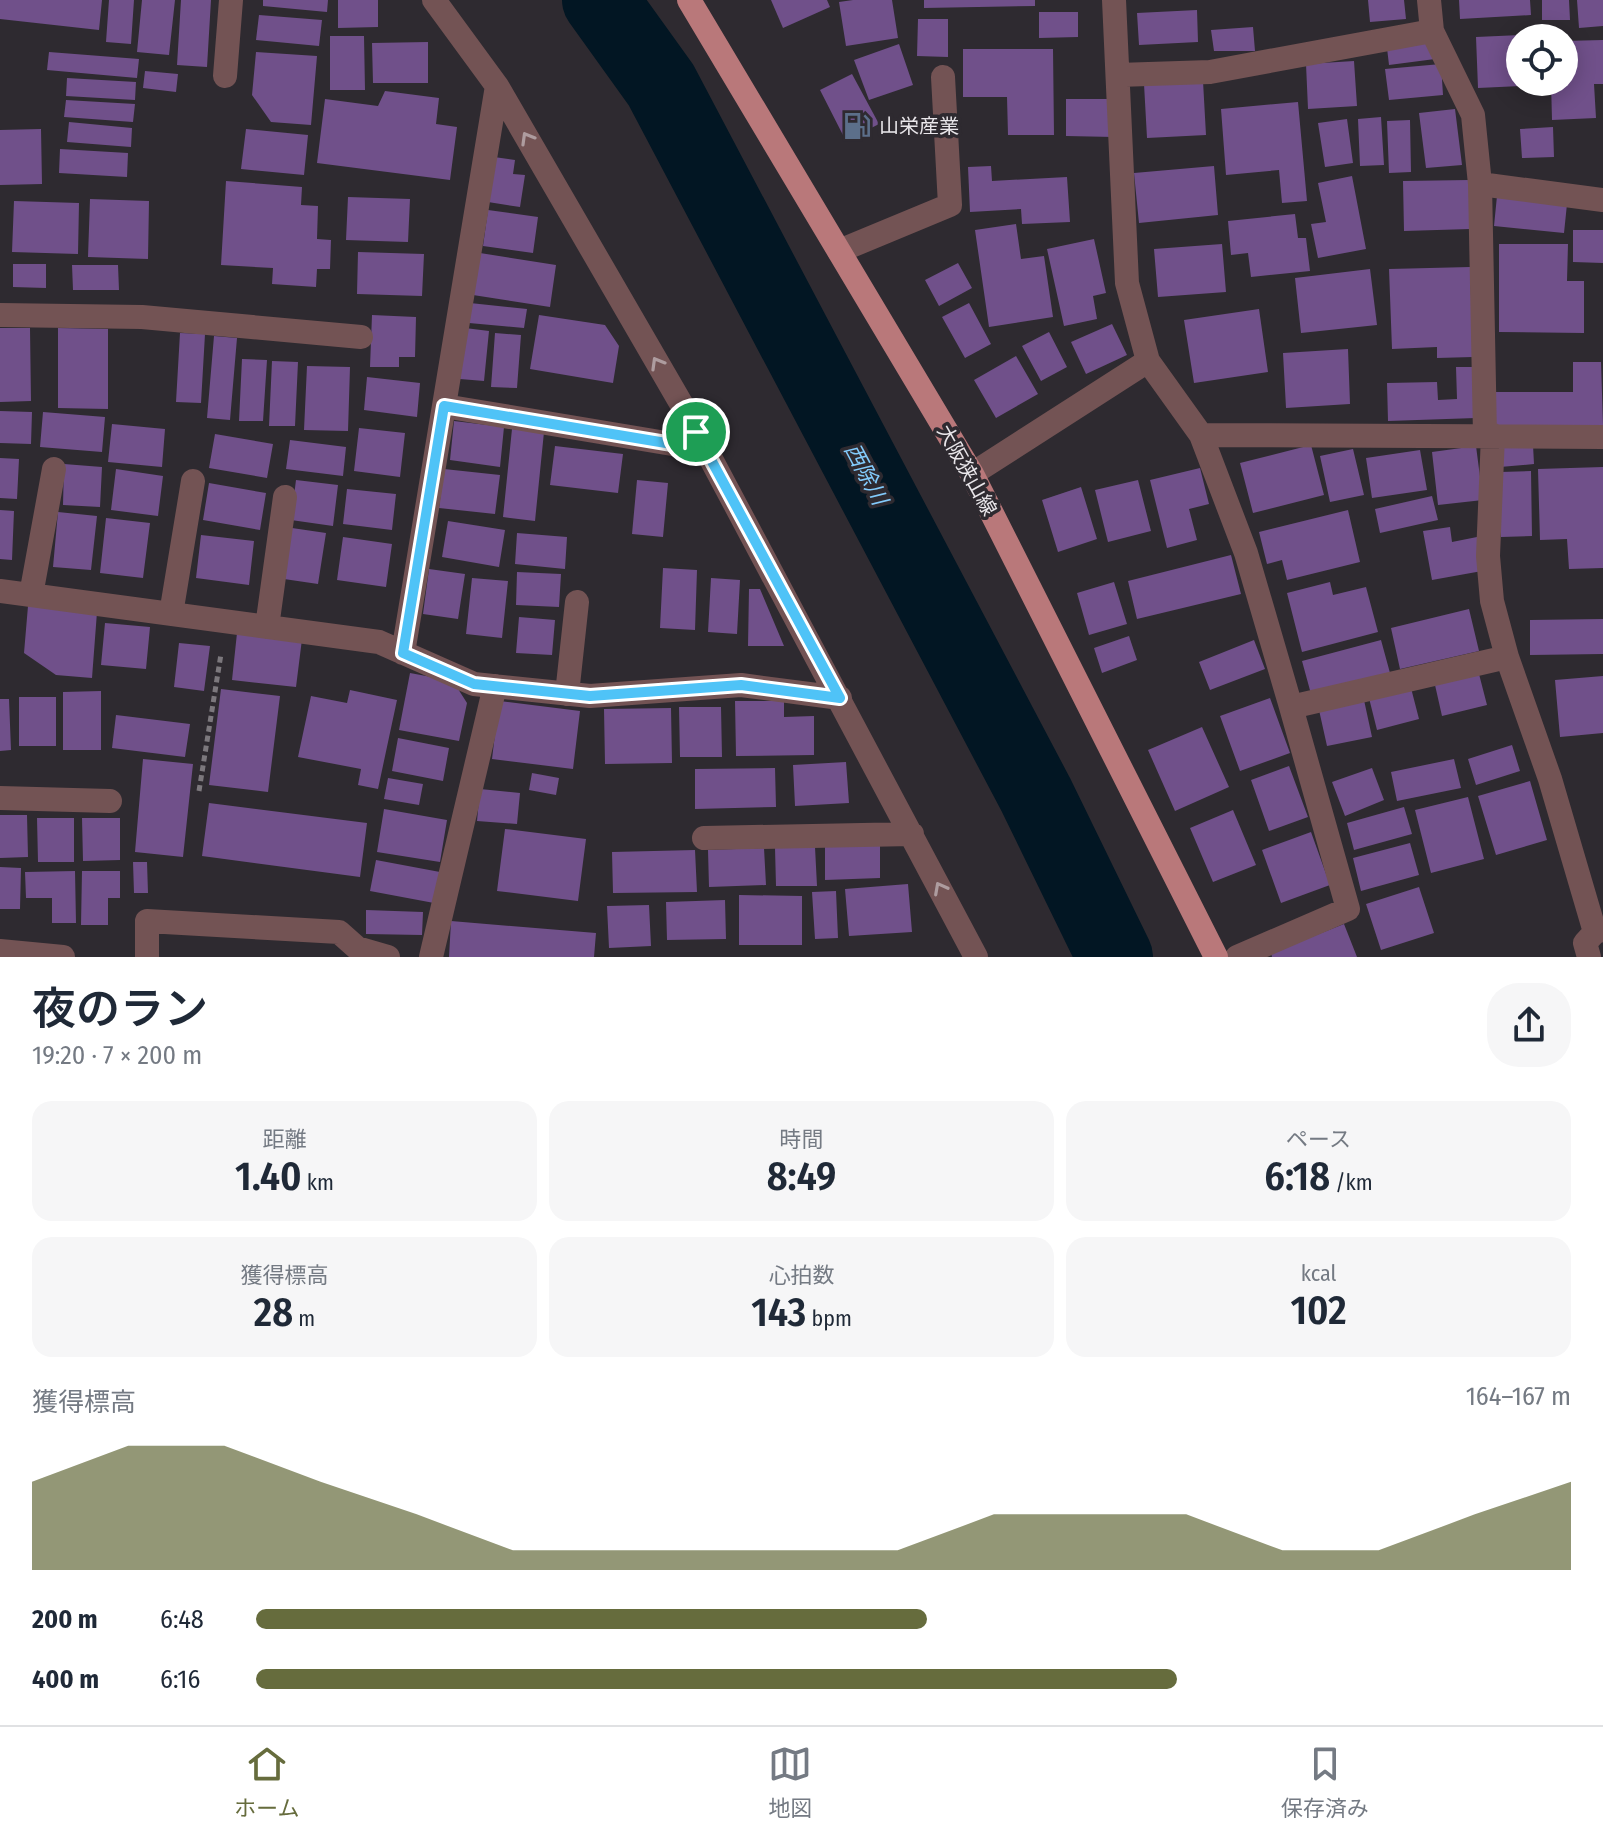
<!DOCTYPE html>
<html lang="ja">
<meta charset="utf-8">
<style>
body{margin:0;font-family:"Fira Sans Condensed","Noto Sans JP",sans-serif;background:#f6f6f7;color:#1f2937;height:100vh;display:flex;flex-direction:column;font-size:30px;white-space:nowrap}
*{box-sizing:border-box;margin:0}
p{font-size:26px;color:#747a83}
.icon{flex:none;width:44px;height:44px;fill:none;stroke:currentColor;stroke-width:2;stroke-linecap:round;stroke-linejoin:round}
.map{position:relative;height:957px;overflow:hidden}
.panel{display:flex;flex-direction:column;background:#fff;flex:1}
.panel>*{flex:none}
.buttons{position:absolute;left:1506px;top:24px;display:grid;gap:16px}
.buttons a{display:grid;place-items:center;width:72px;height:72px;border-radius:50%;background:#fff;box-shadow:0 4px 20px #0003;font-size:40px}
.pin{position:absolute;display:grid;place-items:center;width:68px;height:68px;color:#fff;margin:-34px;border:4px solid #fff;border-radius:50%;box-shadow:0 2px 8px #0007}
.round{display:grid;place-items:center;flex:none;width:84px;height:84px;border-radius:32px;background:#f6f6f7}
.head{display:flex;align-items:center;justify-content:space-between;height:136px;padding:0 32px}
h1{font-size:44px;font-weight:600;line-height:60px}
.stats{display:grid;grid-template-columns:repeat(3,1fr);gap:12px;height:136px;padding:8px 32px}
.stats div{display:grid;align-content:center;border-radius:20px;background:#f6f6f7;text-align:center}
.stats b{font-size:40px;font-weight:600}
.stats small{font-size:22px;font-weight:400}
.stats p{font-size:22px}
.chart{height:224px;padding:16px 32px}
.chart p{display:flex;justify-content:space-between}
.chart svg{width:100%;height:144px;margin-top:8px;fill:#666c3d;opacity:.7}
ul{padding:0 32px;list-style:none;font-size:26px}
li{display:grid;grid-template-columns:128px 96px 1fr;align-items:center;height:60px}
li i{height:20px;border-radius:10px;background:#666c3d}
.dock{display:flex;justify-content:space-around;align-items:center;height:112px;border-top:2px solid #e0e1e3;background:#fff;font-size:22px;color:#747a83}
.dock a{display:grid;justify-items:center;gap:4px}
.dock .selected{color:#666c3d}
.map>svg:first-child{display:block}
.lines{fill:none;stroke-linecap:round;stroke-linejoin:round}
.river{stroke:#021623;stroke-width:76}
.building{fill:#70508a}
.path{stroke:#7c787d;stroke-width:5;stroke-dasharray:6 4;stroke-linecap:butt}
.minor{stroke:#735354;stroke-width:24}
.major{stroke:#b9787a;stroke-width:24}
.oneway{stroke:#ae9c9f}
.route-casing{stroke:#fff;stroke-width:16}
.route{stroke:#4fc3f7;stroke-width:10}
.labels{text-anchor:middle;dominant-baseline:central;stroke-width:7;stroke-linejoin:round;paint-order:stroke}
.poi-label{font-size:20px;fill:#e9e6ea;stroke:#2e2a30;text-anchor:start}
.street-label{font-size:20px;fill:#e9e6ea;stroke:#2e2a30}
.water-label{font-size:22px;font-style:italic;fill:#83cbfc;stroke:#2e2a30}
</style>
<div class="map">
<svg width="1603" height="957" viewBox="0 0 1603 957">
<rect width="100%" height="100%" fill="#2e2a30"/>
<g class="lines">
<path class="river" d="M600 0 661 85 1036 795 1115 957"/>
</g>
<path class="building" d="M0 0H102L99 30 0 19Z
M109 0H134L131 44 106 42Z
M142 0H175L169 55 137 52Z
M181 0H211L207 67 177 65Z
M263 0H328L327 12 263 6Z
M338 0H378V27L338 28Z
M771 0H827L830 7 783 28Z
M853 0H892L898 38 846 46 839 2Z
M924 0H1035V6L924 8Z
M1368 0H1404L1406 19 1370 22Z
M1459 0H1530L1531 15 1460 19Z
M1542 0H1569L1570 20H1542Z
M1577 0H1603V26L1579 28Z
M1197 10 1198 42 1139 45 1137 13Z
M1039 12H1078V37L1039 38Z
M259 15 322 20 319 46 256 40Z
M918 19H948V57L917 56Z
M1253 27 1255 51H1214L1211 30Z
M1540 34 1541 38H1520V82L1543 85 1478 88 1476 37Z
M330 36H364L365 90H330Z
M1603 40V84H1594L1596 118 1552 120 1551 82H1564V41Z
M428 42V83H373L372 43Z
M1432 42 1435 59 1389 65 1387 48Z
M899 44 913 85 869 100 854 60Z
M963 49H1053L1054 135H1008L1007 97H963Z
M49 52 139 59 137 78 47 70Z
M256 52 317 56 311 125 271 122 252 95Z
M1354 61 1357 106 1308 109 1306 64Z
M1441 64 1443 95 1389 100 1385 69Z
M145 71 178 74 176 92 143 88Z
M852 74 879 124 846 141 820 90Z
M67 78 136 82 135 100 66 96Z
M1203 81 1206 135 1147 138 1144 84Z
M385 91 439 98 436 124 457 127 450 180 317 163 325 99 378 106Z
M1066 99H1114V137L1066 136Z
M66 100 135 104 133 122 64 117Z
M1298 102 1307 201 1282 203 1279 170 1226 175 1221 109Z
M1455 109 1462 165 1426 168 1419 113Z
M1381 117 1384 165 1360 166 1358 119Z
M1347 119 1353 163 1325 167 1318 123Z
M1410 120 1411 172 1389 173 1387 121Z
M69 122 132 128 131 147 67 142Z
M1553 127 1554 157 1522 158 1520 129Z
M41 129 42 184 0 185V130Z
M246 129 308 135 304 175 241 169Z
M60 149 128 153 127 177 59 173Z
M494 157 515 160 513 174 525 175 520 207 488 202Z
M991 166 992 181 1067 177 1070 222 1022 224 1021 209 970 212 968 167Z
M1214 166 1218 215 1139 223 1134 173Z
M1352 176 1366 249 1318 258 1311 224 1326 222 1318 183Z
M1469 180 1470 229 1404 231 1403 181Z
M226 181 302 187 301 205 318 206 317 239 331 240 330 269H317L316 287 272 284 273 268 221 265Z
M1497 196 1567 204 1564 233 1494 226Z
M348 197 410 199 408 242 346 240Z
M90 199 149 201 148 259 88 257Z
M14 201 79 203 78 254 12 252Z
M488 210 538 217 533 253 483 246Z
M1295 214 1298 238H1306L1310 271 1251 277 1248 253 1231 255 1228 221Z
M1016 224 1021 259 1044 256 1053 317 989 327 975 230Z
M1573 230H1603V263L1573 262Z
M1094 239 1106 293 1093 296 1097 319 1064 326 1047 249Z
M1222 244 1226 292 1158 297 1154 249Z
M1499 244H1568L1567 281H1584V333L1499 332Z
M358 252 424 254 422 296 357 294Z
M480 253 556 265 550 307 473 295Z
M958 263 972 288 939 306 925 280Z
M13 264H46V288L13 287Z
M72 265H118L119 290H73Z
M1470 267 1473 357 1437 358V347L1392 349 1389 269Z
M1370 269 1377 325 1301 333 1295 278Z
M470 303 527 309 524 328 469 323Z
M969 303 991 344 965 358 942 317Z
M1259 309 1268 372 1194 383 1184 320Z
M372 315 416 317 415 357H399V367H370Z
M539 315 605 325 619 346 613 383 530 369Z
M1112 324 1127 355 1086 374 1071 342Z
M0 328H30L31 401 0 402Z
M58 328 108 329V409L58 408Z
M465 328 489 331 484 381 460 379Z
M1049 332 1067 367 1041 381 1022 346Z
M180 333 205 334 201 403 176 402Z
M495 333 521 335 517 388 491 387Z
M214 336 237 338 230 420 207 418Z
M1348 349 1350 404 1286 408 1283 353Z
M1016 356 1038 394 996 418 974 380Z
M242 359 267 360 263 421H239Z
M272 361 298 362 295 426H269Z
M1573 362H1601L1603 425H1496V392H1573Z
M307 366 350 367 348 431 304 430Z
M1456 367H1474L1476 418 1388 421 1387 383 1437 382 1438 400 1457 399Z
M367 377 420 383 417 417 364 410Z
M0 411 32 412 31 444 0 443Z
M43 412 105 417 102 452 40 447Z
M454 421 504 427 500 467 450 460Z
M112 424 165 429 162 467 108 462Z
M359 428 405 433 400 477 354 471Z
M512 429 544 432 535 521 503 517Z
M215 434 273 444 267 478 209 468Z
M290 440 346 447 343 476 286 469Z
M1311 445 1324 495 1253 513 1240 463Z
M1533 445 1534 464 1500 467 1499 448Z
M555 446 623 454 618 493 550 485Z
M1476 446 1483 500 1438 505 1432 452Z
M1353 449 1364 495 1330 502 1320 456Z
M1420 450 1427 490 1372 498 1366 458Z
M0 458 19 459 17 499 0 498Z
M64 464 102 467 100 507 63 505Z
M1603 467V568L1569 569 1567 539 1540 540 1538 469Z
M1200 468 1209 504 1189 509 1197 540 1167 548 1150 480Z
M116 469 163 476 158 516 111 510Z
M444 469 500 475 495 514 439 508Z
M1531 471 1532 536 1501 537 1500 472Z
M296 480 338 485 333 526 291 520Z
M637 480 668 483 663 537 632 534Z
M1138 480 1151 531 1108 542 1095 490Z
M209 483 266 493 260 530 203 520Z
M1081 487 1097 539 1058 552 1042 500Z
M347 489 396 494 392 530 343 524Z
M1432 496 1438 520 1380 533 1375 509Z
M0 510 14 511 12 560 0 559Z
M1348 510 1360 562 1287 580 1282 560 1267 564 1259 532Z
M58 512 97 516 91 570 53 567Z
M106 518 150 523 143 578 100 573Z
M448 521 505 530 499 567 442 557Z
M1450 527 1452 542 1477 537 1482 571 1432 580 1423 531Z
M292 528 326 533 318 584 284 579Z
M517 533 567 537 565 569 515 564Z
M201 535 254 541 249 585 196 578Z
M343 537 392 544 386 587 337 580Z
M1231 555 1241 594 1137 619 1128 581Z
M663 568 697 570 695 630 660 628Z
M429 569 465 574 458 619 423 614Z
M517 572 561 574 559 607 516 605Z
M472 578 508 581 502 638 466 634Z
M711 578 740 580 737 634 708 632Z
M1114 582 1127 624 1089 635 1077 593Z
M1330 582 1333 595 1366 587 1378 632 1302 652 1287 593Z
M749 589H760L784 646H748Z
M28 606 97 612 92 678 56 675 24 653Z
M1469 609 1479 651 1400 669 1391 628Z
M519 617 555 620 552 655 516 653Z
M1603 619V654L1530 655V620Z
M105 623 150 627 146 669 101 665Z
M237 633 302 639 296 687 232 680Z
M1129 636 1137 660 1102 673 1094 648Z
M1254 640 1265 669 1210 690 1199 662Z
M1381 640 1390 673 1311 694 1302 661Z
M179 643 210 646 204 691 174 687Z
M410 673 453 681 467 703 459 741 399 730Z
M1479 674 1487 705 1442 716 1435 685Z
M1603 676V733L1560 737 1555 680Z
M1411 688 1419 719 1377 730 1369 698Z
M221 689 280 696 268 792 209 785Z
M350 690 397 700 378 789 358 785 361 769 298 757 311 696 347 703Z
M101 691V750H63V692Z
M19 697H56V746H19Z
M1270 698 1290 753 1240 771 1220 716Z
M0 699H9L11 750 0 751Z
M1364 700 1372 737 1327 746 1319 710Z
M499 701 580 711 573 769 492 759Z
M735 701H784V717L814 716V755L736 756Z
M679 707H721L722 757H680Z
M671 708 672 763 605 764 604 709Z
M116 715 190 724 185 757 112 748Z
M1202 727 1229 787 1175 811 1148 750Z
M398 738 449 748 443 781 392 771Z
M1512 745 1520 771 1476 785 1468 759Z
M143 759 193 764 183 857 135 852Z
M1454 759 1461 788 1397 801 1391 772Z
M846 762 849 803 795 806 793 765Z
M1289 766 1308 817 1269 831 1251 780Z
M775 768 776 807 695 809V769Z
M1372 768 1384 800 1345 816 1332 782Z
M532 773 559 778 556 795 529 790Z
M388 778 423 784 419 805 384 799Z
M1530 781 1547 840 1496 855 1478 796Z
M480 789 520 793 517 824 477 821Z
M1468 797 1484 859 1431 873 1415 810Z
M209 803 367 823 360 877 202 856Z
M1404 807 1412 834 1354 850 1347 823Z
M384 809 447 820 440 862 377 852Z
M1233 810 1256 865 1213 882 1190 828Z
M0 815H27L28 857 0 858Z
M37 818H74V862H38Z
M82 818H120V860L83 861Z
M505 829 586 839 578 901 497 891Z
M1311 832 1330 885 1281 903 1262 850Z
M1410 843 1419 875 1361 891 1353 858Z
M880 845V878L825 880V846Z
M815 847 817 886H776L775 848Z
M764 848 766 885 709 887 708 850Z
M695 850 697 892 613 893 612 852Z
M376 860 440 872 434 903 370 891Z
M133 862H147L148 893H134Z
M0 867 21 868 20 909H0Z
M75 871 76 923H52V898H26L25 872Z
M82 871H120V898H108V925H81Z
M908 884 912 932 849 936 845 889Z
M1419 887 1434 933 1381 950 1366 904Z
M836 891 838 938 815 939 812 892Z
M739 895 802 896V945H739Z
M725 900 726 939 667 940 666 902Z
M649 905 651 946 609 948 607 906Z
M366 910 423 912 422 935 366 934Z
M451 921 596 933 594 957H449Z
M1344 924 1357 957H1272L1271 953Z"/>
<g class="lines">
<path class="path" d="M199 791 221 654"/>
<path class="minor" d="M434 0 497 86 686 412 976 957
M1114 0 1127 283 1148 361 1201 435 1603 437
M1429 0 1432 31 1473 115 1480 184 1485 435
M1118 75 1210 72 1432 31
M225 76 231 0
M1480 184 1603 200
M839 251 950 205 943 77
M0 315 142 317 361 337
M444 406 672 444 696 432
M1201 435 1246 553 1291 707 1507 657
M1493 435 1488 556 1492 601 1507 657 1550 779 1595 932 1603 930
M972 474 1148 361
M0 591 379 642 474 684 590 696 741 685 840 698
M31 595 54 469
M171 614 193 481
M267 627 285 497
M403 653 497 86
M567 694 577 602
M0 798 110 801
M704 838 912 834
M0 951 63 957
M147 957V921L339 932 357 948 388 957
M431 957 495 686
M1237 957 1348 909 1291 707
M1589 957 1585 943 1595 932"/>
<path class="major" d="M689 0 972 474 1216 957"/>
</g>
<defs><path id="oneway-chevron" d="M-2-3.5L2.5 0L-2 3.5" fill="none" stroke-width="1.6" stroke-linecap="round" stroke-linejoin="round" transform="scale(2)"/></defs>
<g class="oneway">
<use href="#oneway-chevron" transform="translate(527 138) rotate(-120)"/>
<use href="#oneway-chevron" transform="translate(657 363) rotate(-120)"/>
<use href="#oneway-chevron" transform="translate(940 888) rotate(-118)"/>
</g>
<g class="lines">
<g class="route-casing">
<path id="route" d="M444 406 672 444 696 432 840 698 741 685 590 696 474 684 403 653Z"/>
</g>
<use href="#route" class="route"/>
</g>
<defs>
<g id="fuel-bare" transform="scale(2.16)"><path d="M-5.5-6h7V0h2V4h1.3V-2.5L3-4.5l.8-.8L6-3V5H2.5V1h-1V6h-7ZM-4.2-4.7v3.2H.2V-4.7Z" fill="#5c6f8a" stroke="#2e2a30" stroke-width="2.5" paint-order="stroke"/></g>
</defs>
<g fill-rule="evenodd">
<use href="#fuel-bare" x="857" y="126"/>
</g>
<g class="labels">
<g class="poi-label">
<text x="879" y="126">山栄産業</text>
</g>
<g class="street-label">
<text transform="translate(967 470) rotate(61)">大阪狭山線</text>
</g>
<g class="water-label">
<text transform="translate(866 474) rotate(62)">西除川</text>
</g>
</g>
</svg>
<div class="buttons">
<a><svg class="icon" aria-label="locate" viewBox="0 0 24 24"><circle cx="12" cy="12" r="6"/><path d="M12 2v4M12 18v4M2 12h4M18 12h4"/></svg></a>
</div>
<div class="pin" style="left:696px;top:432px;background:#1e9e55"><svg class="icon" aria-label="arrive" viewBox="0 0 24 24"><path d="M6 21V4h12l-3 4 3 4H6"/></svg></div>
</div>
<section class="panel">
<div class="head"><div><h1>夜のラン</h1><p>19:20 · 7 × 200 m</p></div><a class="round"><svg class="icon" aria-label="share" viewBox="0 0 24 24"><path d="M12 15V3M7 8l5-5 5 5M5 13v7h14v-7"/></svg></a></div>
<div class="stats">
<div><p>距離</p><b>1.40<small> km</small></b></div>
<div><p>時間</p><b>8:49</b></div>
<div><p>ペース</p><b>6:18<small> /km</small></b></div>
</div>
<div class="stats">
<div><p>獲得標高</p><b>28<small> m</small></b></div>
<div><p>心拍数</p><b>143<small> bpm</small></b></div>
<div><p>kcal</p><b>102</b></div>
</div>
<div class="chart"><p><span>獲得標高</span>164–167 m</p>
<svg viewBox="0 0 160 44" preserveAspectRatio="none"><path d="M0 44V17L10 6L20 6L30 17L40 27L50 38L60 38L70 38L80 38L90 38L100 27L110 27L120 27L130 38L140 38L150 27L160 17V44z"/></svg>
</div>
<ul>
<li><b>200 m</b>6:48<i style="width:51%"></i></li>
<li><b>400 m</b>6:16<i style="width:70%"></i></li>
</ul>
</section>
<nav class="dock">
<a class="selected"><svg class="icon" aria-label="home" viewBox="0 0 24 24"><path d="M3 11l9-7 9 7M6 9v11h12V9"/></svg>ホーム</a>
<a><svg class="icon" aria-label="map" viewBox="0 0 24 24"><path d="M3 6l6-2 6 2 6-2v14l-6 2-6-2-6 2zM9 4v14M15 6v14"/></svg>地図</a>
<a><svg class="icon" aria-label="saved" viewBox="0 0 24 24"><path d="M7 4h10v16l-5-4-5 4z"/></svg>保存済み</a>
</nav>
